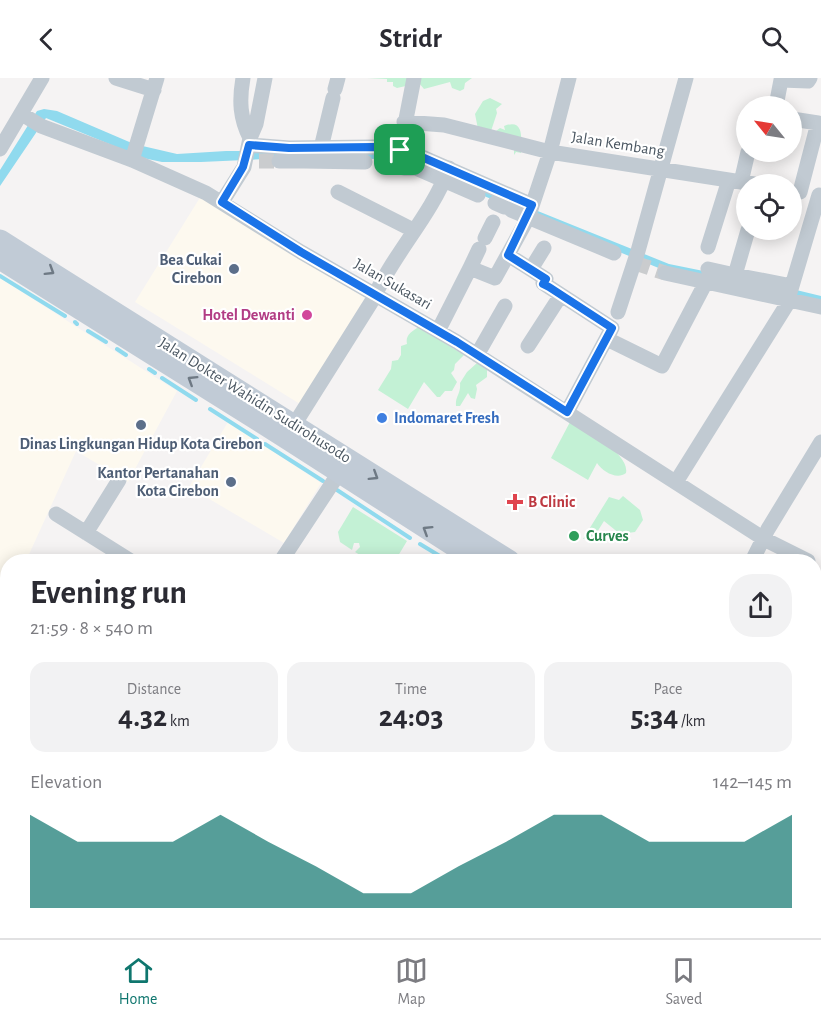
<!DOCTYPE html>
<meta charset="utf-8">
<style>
body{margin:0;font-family:"Alegreya Sans",sans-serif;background:#f2f2f3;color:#2b2b33;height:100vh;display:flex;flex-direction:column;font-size:22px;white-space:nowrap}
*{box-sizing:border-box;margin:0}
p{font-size:20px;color:#7c7c81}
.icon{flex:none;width:33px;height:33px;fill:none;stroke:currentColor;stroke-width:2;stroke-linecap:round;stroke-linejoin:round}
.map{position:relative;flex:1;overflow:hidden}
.sheet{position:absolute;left:0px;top:476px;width:822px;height:386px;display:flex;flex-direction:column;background:#fff;border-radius:24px 24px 0 0;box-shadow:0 3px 15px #0003}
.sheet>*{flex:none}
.needle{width:39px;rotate:300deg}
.controls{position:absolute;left:736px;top:18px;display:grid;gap:12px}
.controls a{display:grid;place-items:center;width:66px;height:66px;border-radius:50%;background:#fff;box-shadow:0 3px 15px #0003;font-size:30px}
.pin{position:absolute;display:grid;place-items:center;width:51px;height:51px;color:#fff;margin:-26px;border-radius:12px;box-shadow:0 3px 9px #0006}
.round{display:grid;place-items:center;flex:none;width:63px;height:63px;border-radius:24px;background:#f2f2f3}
.head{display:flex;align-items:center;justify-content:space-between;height:102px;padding:0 30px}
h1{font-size:33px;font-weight:700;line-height:45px}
.stats{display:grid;grid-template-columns:repeat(3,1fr);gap:9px;height:102px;padding:6px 30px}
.stats div{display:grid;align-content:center;border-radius:15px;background:#f2f2f3;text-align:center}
.stats b{font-size:30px;font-weight:700}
.stats small{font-size:16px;font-weight:400}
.stats p{font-size:16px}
.chart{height:168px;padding:12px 30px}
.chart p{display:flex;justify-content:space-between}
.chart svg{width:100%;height:108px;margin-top:6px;fill:#0f766e;opacity:.7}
header{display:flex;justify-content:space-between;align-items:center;height:78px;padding:0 30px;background:#fff;font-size:27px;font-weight:700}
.tab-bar{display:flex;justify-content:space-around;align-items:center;height:84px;border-top:2px solid #e1e1e2;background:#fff;font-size:16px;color:#7c7c81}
.tab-bar a{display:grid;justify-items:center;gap:3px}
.tab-bar .active{color:#0f766e}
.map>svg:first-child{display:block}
.commercial{fill:#fdf9ef}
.education{fill:#e6e4e5}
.green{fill:#c3f1d5}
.water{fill:#90daee}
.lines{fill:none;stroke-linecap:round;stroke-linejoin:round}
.stream{stroke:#90daee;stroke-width:4}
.street-tunnel{stroke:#caccce;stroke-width:15;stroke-dasharray:15 8;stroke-linecap:butt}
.street{stroke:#c1cad2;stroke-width:15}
.secondary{stroke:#c1cbd6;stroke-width:21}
.oneway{stroke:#6e7984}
.route-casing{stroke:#fff;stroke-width:12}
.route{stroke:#1a73e8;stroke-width:8}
.service-dot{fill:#5c6f8a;stroke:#fff;stroke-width:2}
.hotel-dot{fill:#d1479c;stroke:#fff;stroke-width:2}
.shop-dot{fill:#3f7fe0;stroke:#fff;stroke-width:2}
.health-dot{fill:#e0444e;stroke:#fff;stroke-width:2}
.leisure-dot{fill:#2e9e5b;stroke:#fff;stroke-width:2}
.labels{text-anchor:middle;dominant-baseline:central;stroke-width:4.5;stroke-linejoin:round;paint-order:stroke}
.street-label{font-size:16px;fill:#4a5661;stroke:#fff}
.service-label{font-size:16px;font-weight:bold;fill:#4e5e75;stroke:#fff;text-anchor:end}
.hotel-label{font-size:16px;font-weight:bold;fill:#b23c85;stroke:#fff;text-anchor:end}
.shop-label{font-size:16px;font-weight:bold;fill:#366cbe;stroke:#fff;text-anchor:start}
.health-label{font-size:16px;font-weight:bold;fill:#be3a42;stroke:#fff;text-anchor:start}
.leisure-label{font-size:16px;font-weight:bold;fill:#27864d;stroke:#fff;text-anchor:start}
</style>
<header><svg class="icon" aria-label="back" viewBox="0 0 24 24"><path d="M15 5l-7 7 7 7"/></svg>Stridr<svg class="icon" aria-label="search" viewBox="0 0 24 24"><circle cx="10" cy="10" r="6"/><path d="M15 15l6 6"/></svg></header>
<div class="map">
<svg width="821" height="860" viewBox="0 0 821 860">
<rect width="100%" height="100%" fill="#f5f3f3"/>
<path class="commercial" d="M201 118 365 220 300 326 135 224Z
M0 200 177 313 128 404 76 373 26 483H8L7 524 0 540Z
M228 344 321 405 284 465 189 409Z"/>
<path class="education" d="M814 497 821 501V656L814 652Z
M122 854H193L190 860H119Z"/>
<path class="green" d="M367 0H472L465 5 464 11 460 13 452 10 450 4 424 11 419 5 397 10 393 8V4H387V1Z
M490 20 502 26 496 31 497 35 491 53H496L500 50 505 52 504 48C525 40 521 61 521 75L516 74 514 77V69L478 51 475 36 483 23Z
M419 249 464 277 455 286 454 292 451 295 457 304 452 313H445L440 319H437L424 304 408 331 378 312 391 291 392 283 398 282 401 277V268L407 266C405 257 412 253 419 249Z
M477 285 487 292V299L476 307 477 311 475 321 471 320 468 315 460 328H456C455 318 461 316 460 305L467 294Z
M570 344C586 354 630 375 626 395 617 402 603 394 597 385L588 402 551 380Z
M623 418 640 432 643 442 635 454 620 456 604 443 594 459 583 461 609 419 619 422Z
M353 429 407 463 395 483H370L355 474 360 469 359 465H354L352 472 340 464 338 454Z"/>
<path class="water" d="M44 31 57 33 134 66 177 76 226 73H389L669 186 788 210 821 218V227L666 193 521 134 420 90 379 81 290 80 201 84H162L143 80 46 40 0 108V92L37 33Z"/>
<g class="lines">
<path class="stream" d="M0 198 65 238
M75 244 77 246
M88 253 106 264
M117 271 126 277
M149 291 155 295
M162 300 196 322
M210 331 257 361
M265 366 323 403
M337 412 410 460
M420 466 448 483"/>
<path class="street-tunnel" d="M259 83H279
M635 185 665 195"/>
<path class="street" d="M116 0 154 12
M243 0C239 23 240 40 250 60
M569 0 550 74 754 106
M335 11 338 0
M776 28 781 2 808 3 810 0
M22 36 41 48 132 82 206 115 301 174 457 264 764 461 808 483
M792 41 818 45 800 114
M404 44 444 47 550 74 528 140 495 200 470 190 438 253
M249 67 289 70 373 69 408 73 532 127
M321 70 333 20
M0 71 42 0
M400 72 414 0
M132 82 157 0
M279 83H301
M304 83 365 84
M385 84 398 85
M404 87V90H416L478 117
M741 104 748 74
M338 114 413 152
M222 124 244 89 250 60 256 46 265 0
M495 125 504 129
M511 132 614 175
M485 160 493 144
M708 169 729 102
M508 177 546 201 543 205 549 209 612 250
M470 190 479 171
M531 191 544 170
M708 191 735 197 748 152
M665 195 821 229
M735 197 792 208
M618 234 638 173 686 0
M607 261 662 288 706 204
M528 268 561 217
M477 277 505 228
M567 334 611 252
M294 347 372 223C393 176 431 138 449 90
M676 404 786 228 819 117
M56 436 131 483
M86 455 119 402
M281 483 339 395
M752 483 768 451 821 364
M0 597 8 604
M0 679 8 687
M814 725 821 715
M0 792 8 796
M0 829 8 827
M216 854 226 860
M332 854 342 860
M476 856 478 854
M88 860 91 854
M202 860 206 854
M719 860 724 854"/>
<path class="secondary" d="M0 162 510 483
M0 181 284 359 477 483
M814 672 821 676
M814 695 821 699"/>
</g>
<defs><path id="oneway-chevron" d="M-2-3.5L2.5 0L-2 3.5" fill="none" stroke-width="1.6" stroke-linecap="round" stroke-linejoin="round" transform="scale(1.5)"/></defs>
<g class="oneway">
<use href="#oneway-chevron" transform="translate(50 193) rotate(32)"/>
<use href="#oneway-chevron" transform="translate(192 302) rotate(-148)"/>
<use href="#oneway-chevron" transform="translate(374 398) rotate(32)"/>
<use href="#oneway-chevron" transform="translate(427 452) rotate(-148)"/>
</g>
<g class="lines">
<g class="route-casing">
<path id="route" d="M249 67 289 70 373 69 408 73 532 127 508 177 546 201 543 206 549 209 612 250 567 334 457 264 301 174 222 124 243 89Z"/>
</g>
<use href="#route" class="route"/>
</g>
<g class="service-dot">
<circle cx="234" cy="191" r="6"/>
<circle cx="141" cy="347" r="6"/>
<circle cx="231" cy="404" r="6"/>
</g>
<circle class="hotel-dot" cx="307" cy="237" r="6"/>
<circle class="shop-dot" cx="382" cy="340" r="6"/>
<path class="health-dot" d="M512 415h6v6h6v6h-6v6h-6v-6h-6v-6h6z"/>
<circle class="leisure-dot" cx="574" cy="458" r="6"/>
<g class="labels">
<g class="street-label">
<text transform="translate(618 66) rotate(9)">Jalan Kembang</text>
<text transform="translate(393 206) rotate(30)">Jalan Sukasari</text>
<text transform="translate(255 322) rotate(32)">Jalan Dokter Wahidin Sudirohusodo</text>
</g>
<g class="service-label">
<text x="222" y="182">Bea Cukai<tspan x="222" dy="18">Cirebon</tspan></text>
<text x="141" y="366" text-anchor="middle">Dinas Lingkungan Hidup Kota Cirebon</text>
<text x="219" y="395">Kantor Pertanahan<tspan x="219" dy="18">Kota Cirebon</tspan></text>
</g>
<g class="hotel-label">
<text x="295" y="237">Hotel Dewanti</text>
</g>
<g class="shop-label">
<text x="394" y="340">Indomaret Fresh</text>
</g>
<g class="health-label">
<text x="528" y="424">B Clinic</text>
</g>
<g class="leisure-label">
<text x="586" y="458">Curves</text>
</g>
</g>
</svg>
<div class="controls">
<a><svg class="needle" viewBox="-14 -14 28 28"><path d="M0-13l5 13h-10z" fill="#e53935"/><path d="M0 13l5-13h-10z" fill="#7c7c81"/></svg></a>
<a><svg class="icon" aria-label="locate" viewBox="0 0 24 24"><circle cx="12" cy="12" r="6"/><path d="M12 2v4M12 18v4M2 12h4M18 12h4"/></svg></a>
</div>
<div class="pin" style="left:400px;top:72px;background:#1e9e55"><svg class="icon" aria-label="arrive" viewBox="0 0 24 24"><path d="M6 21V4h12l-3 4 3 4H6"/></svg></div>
<section class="sheet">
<div class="head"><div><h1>Evening run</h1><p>21:59 · 8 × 540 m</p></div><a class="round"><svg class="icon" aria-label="share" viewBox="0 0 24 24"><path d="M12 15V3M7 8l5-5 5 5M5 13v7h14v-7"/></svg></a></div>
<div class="stats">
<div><p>Distance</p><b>4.32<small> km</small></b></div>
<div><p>Time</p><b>24:03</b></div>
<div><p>Pace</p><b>5:34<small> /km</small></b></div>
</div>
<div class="chart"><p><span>Elevation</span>142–145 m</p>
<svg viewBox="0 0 160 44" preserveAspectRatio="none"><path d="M0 44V6L10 17L20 17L30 17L40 6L50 17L60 27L70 38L80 38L90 27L100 17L110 6L120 6L130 17L140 17L150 17L160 6V44z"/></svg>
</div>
</section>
</div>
<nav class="tab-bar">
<a class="active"><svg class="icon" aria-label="home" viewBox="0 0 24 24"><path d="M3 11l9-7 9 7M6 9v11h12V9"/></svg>Home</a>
<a><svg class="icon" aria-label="map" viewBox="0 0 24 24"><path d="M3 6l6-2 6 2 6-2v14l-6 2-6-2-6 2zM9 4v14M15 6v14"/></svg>Map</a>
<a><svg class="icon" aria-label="saved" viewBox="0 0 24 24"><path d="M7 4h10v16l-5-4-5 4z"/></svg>Saved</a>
</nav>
